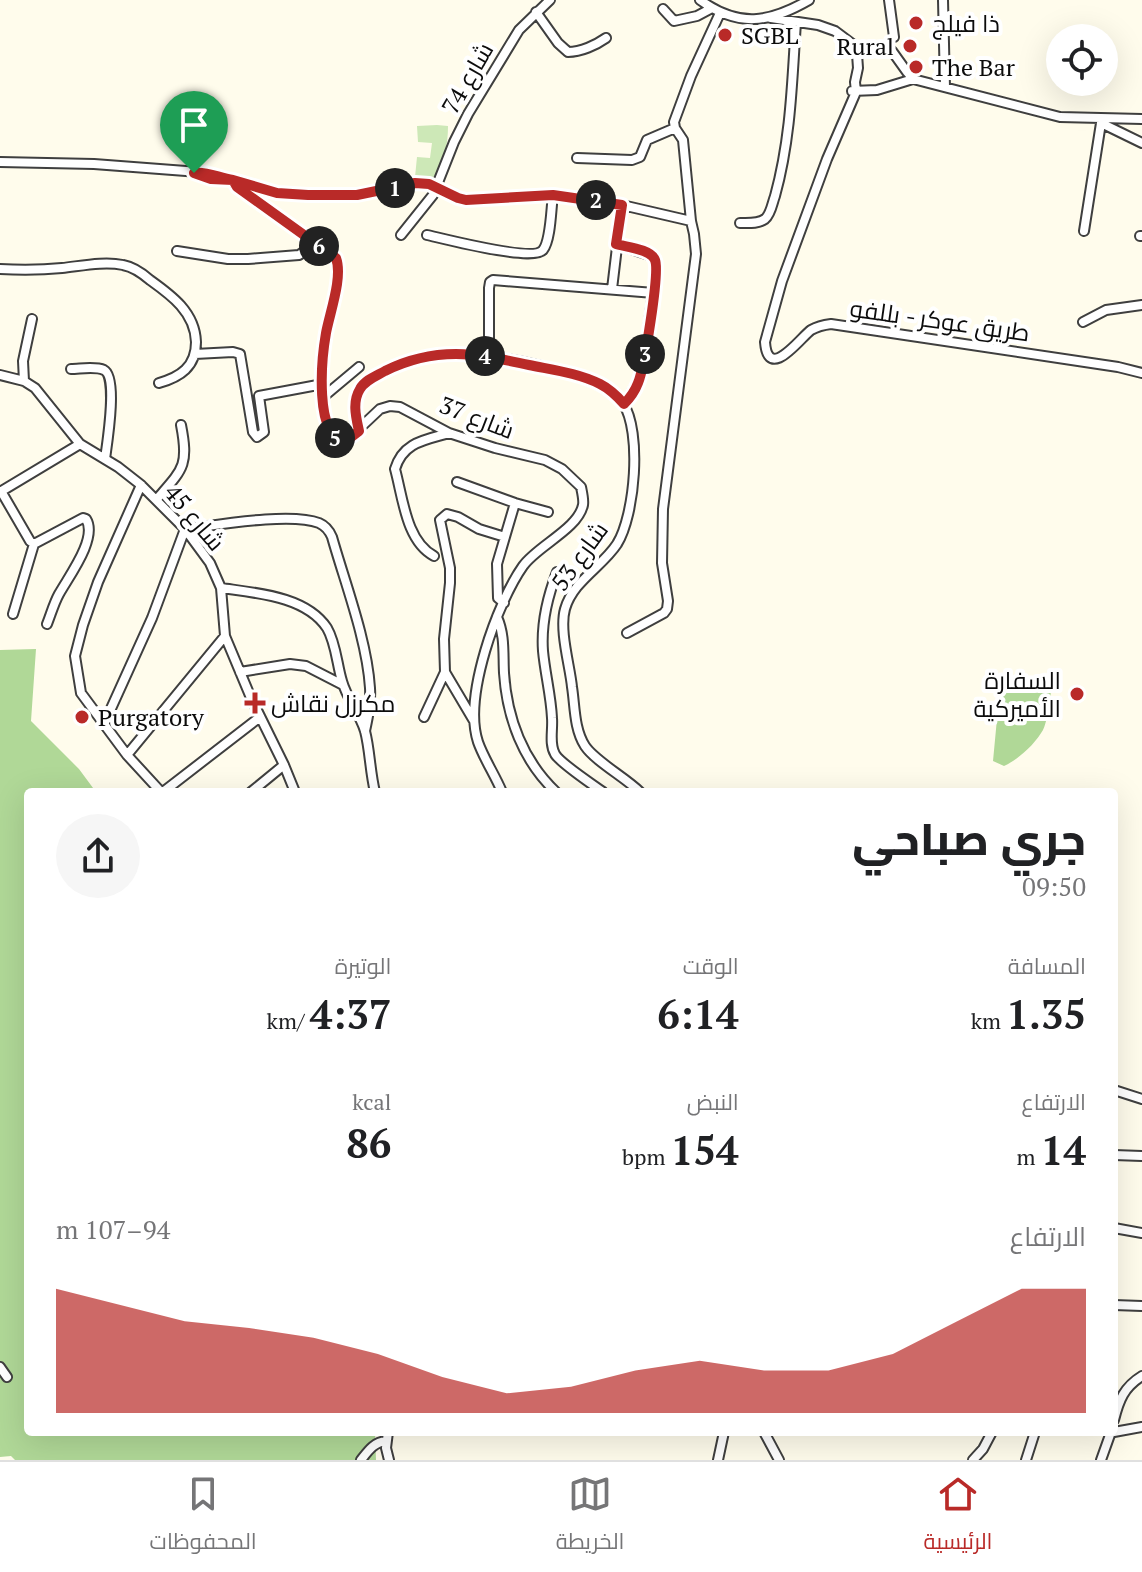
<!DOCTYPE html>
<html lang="ar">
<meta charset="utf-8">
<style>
body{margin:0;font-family:"PT Serif",Cairo,serif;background:#f6f6f6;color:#202124;direction:rtl;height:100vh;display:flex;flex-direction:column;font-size:30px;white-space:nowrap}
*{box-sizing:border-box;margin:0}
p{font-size:26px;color:#757577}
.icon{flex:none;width:44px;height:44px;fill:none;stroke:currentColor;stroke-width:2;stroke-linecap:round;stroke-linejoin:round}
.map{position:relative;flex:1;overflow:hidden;direction:ltr}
.details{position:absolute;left:24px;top:788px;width:1094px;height:648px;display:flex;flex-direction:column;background:#fff;border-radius:8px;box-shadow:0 8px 32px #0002;direction:rtl}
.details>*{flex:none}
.tools{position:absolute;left:1046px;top:24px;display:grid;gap:16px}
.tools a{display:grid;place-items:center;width:72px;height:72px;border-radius:50%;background:#fff;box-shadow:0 8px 32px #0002;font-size:40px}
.pin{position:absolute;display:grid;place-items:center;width:68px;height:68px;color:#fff;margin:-82px -34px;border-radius:50% 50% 50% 0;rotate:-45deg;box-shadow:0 0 8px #0007}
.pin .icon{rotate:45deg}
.km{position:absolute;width:40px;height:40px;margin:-20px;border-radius:50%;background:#222;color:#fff;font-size:22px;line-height:40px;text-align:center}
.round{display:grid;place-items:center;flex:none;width:84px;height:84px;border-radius:42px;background:#f6f6f6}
.headline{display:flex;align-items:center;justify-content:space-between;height:136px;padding:0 32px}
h1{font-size:44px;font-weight:800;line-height:60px}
.stats{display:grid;grid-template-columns:repeat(3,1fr);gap:12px;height:136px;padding:8px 32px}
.stats div{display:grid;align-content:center}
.stats b{font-size:40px;font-weight:800}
.stats small{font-size:22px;font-weight:400}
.stats p{font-size:22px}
.chart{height:224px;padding:16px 32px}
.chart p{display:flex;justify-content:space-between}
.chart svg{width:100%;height:144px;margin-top:8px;fill:#b92a28;opacity:.7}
.tab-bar{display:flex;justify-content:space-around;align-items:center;height:112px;border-top:2px solid #e0e0e0;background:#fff;font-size:22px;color:#757577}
.tab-bar a{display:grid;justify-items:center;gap:4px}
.tab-bar .active{color:#b92a28}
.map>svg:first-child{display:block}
.green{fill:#cde8b7}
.forest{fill:#b0d897}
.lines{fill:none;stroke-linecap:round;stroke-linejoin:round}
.minor-casing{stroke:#3f3f3f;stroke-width:12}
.minor{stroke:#fff;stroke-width:8}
.route-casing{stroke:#fff;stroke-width:16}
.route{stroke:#b92a28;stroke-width:10}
.poi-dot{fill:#b92a28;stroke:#fff;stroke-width:3}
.labels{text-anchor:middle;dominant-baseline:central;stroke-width:8;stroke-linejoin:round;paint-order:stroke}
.poi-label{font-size:24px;fill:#0c0c0c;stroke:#fff;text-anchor:start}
.street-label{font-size:24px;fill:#0c0c0c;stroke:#fff}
</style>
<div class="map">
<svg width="1142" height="1460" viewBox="0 0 1142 1460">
<rect width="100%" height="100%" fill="#fffcec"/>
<path class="green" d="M437 125 448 126C448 145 444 160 439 177H415L417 157 430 158 432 143 418 142 417 126Z"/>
<path class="forest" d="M36 649 31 721 79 769 96 792H28V1432H375L376 1460H15L11 1456 0 1457V650Z
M1016 676C1027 681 1042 683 1051 691 1050 700 1047 723 1043 730 1035 744 1019 759 1004 766L993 761 1000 687 1007 677Z"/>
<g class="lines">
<g class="minor-casing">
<path id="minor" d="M700 0C739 28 769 23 809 0
M889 0 894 37
M943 0 945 87
M663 9 674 21 697 16 712 8
M536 12 558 43 568 52C581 52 596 45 606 38
M771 18 818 25 835 31 855 46 857 54 858 68 855 82 856 92 827 159 782 281 765 342C768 383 801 337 811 330 818 326 823 325 831 324L1118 367 1142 373
M855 46 892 51 907 72 913 79 1060 117 1142 119
M852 91 877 90 913 79
M1102 119 1101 123 1142 143
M577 158 632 160 640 157 647 140 675 128
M0 162 94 164 199 172
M194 173 211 179 233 180 277 193 308 195H357L415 183 429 184 466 200 531 196H567L622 205 691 221
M233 180 237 187 336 258C343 277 330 312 326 333 322 356 314 439 346 441L380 409 390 406 400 407 449 433 495 448 545 460 562 469 581 487C582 492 584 500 583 505 578 529 537 546 523 566 497 603 463 697 478 742 484 759 495 775 502 792
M740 223C748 223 758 224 765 219 771 214 772 204 775 196 791 138 792 82 796 22
M1084 231 1101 123
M401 235 433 195 454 142 468 114 519 30 550 0
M427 235C445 239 533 262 543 250 551 240 551 208 553 195
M1140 236H1142
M616 244 652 256 655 258 656 270 643 367 639 381 624 404
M177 251 228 259H248L299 255 315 244
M0 269C21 270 41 270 62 268 81 266 104 261 123 265 134 267 142 273 150 280 171 295 195 312 196 342 196 367 180 377 159 383
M612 289 622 205
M1083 322 1106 310 1142 305
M195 354 233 352 240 354 253 432 257 437 264 432 259 396 323 384
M485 356 489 344V288L490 282 493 280 654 293
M71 369C80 369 95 366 104 370 118 377 107 444 105 459
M0 375 24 381 35 388 80 444 118 467 141 485 185 529 210 563 221 588 225 636 251 698 284 765 295 792
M24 381 23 361 32 319
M322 398 359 367
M359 431C356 417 353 403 359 390 364 380 374 376 383 372 405 361 427 355 453 354 486 352 605 373 623 403 642 432 635 515 617 544 602 567 573 581 565 609 559 630 570 666 572 687 575 706 574 729 585 746 595 761 626 778 640 792
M457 482 515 503 548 512
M141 485 98 582 83 625 75 656 81 693 127 755 161 792
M1 491 30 541 34 544 83 518 86 519C98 538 69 576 59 594 54 603 51 614 47 624
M0 492 80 444
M156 500C183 469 189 466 181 425
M434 556C406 541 403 498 395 469 403 442 425 440 449 433
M557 572C547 598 541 623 543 651 545 673 551 696 552 718 553 730 549 744 555 754 559 762 593 785 603 792
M221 588C256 593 306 596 327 628 336 643 337 665 342 681 347 699 360 714 365 731 370 750 370 772 375 792
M504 603 498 598 497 564 515 503
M13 614 34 544
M497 617C505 635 503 653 504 673 507 718 523 761 556 792
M627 633 664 613 667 609 668 601 662 563 663 509 696 254 694 234 691 221 683 140 675 128 674 122 691 76 720 13
M240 672 290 664 306 666 343 685
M424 717 445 672
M474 721 445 672 444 639 450 583V568L440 520 447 514 458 517 479 529 505 537
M104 724 152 618 185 529C217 525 291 512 319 523 326 526 329 530 332 537 345 583 367 640 370 688 371 703 368 717 365 731
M127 755 225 636
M163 792 260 717
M251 792 284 765
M1114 1090 1142 1099
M1114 1155 1142 1156
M1114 1228 1142 1233
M1114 1305 1142 1306
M0 1367 7 1377
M1114 1420C1119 1400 1124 1387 1142 1376
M388 1432 386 1448 389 1460
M764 1432 779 1460
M1114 1432 1142 1427
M361 1460C368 1451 374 1442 386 1441
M718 1460 724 1432
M973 1460 983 1449 992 1432
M1026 1460 1035 1432
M1101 1460 1111 1432"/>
</g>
<use href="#minor" class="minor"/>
</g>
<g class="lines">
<g class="route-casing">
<path id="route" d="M194 173 211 179 233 180 277 193 308 195H357L415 183 429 184 458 198 466 200 553 195 622 205 616 244C626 247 651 249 655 260 660 272 644 369 638 383 635 391 630 398 624 404 617 396 610 389 600 384 578 373 553 370 529 365 505 360 481 354 456 354 431 354 407 360 385 371 376 376 365 380 360 389 352 402 356 417 359 431L346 441C313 439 322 356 326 333 330 312 343 277 336 258L237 187 233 180C219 178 207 171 194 173"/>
</g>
<use href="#route" class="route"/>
</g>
<g class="poi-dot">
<circle cx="916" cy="23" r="8"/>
<circle cx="725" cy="35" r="8"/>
<circle cx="910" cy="46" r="8"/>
<circle cx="916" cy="67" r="8"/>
<circle cx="1077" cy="694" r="8"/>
<path d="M251 691h8v8h8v8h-8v8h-8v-8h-8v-8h8z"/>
<circle cx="82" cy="717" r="8"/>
</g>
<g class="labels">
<g class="poi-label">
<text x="932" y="23">ذا فيلج</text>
<text x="741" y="35">SGBL</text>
<text x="894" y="46" text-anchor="end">Rural</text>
<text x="932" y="67">The Bar</text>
<text x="1061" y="680" text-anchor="end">السفارة<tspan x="1061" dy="28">الأميركية</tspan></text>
<text x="271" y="703">مكرزل نقاش</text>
<text x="98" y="717">Purgatory</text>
</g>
<g class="street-label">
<text transform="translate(467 78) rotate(-60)">شارع 74</text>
<text transform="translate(940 320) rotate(8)">طريق عوكر - بللفو</text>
<text transform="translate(477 417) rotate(21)">شارع 37</text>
<text transform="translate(195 517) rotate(50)">شارع 45</text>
<text transform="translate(579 556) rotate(-54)">شارع 53</text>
</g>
</g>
</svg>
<div class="tools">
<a><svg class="icon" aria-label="locate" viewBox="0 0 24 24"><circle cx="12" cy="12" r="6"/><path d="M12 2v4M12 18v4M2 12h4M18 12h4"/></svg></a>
</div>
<div class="pin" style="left:194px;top:173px;background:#1e9e55"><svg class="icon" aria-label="arrive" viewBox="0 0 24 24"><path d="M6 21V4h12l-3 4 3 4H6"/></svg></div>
<b class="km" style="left:395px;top:188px">1</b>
<b class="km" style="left:596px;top:200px">2</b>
<b class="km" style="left:645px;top:354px">3</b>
<b class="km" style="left:485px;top:356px">4</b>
<b class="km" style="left:335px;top:438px">5</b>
<b class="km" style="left:319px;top:246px">6</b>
<section class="details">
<div class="headline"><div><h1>جري صباحي</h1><p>09:50</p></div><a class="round"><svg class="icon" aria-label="share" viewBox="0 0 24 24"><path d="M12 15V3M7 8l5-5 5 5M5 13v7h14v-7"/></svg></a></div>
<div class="stats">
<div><p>المسافة</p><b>1.35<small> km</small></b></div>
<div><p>الوقت</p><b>6:14</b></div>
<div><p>الوتيرة</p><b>4:37<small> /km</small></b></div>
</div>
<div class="stats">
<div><p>الارتفاع</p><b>14<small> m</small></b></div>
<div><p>النبض</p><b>154<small> bpm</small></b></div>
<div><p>kcal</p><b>86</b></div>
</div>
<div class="chart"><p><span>الارتفاع</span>94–107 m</p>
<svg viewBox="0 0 160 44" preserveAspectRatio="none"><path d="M0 44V6L10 11L20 16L30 18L40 21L50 26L60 33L70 38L80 36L90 31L100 28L110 31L120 31L130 26L140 16L150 6L160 6V44z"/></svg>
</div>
</section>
</div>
<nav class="tab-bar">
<a class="active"><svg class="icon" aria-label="home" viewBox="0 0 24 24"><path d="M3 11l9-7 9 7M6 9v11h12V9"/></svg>الرئيسية</a>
<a><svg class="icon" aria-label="map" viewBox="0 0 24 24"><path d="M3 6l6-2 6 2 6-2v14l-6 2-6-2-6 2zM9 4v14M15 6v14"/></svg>الخريطة</a>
<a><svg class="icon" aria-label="saved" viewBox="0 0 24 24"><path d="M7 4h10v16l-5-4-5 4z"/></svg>المحفوظات</a>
</nav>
